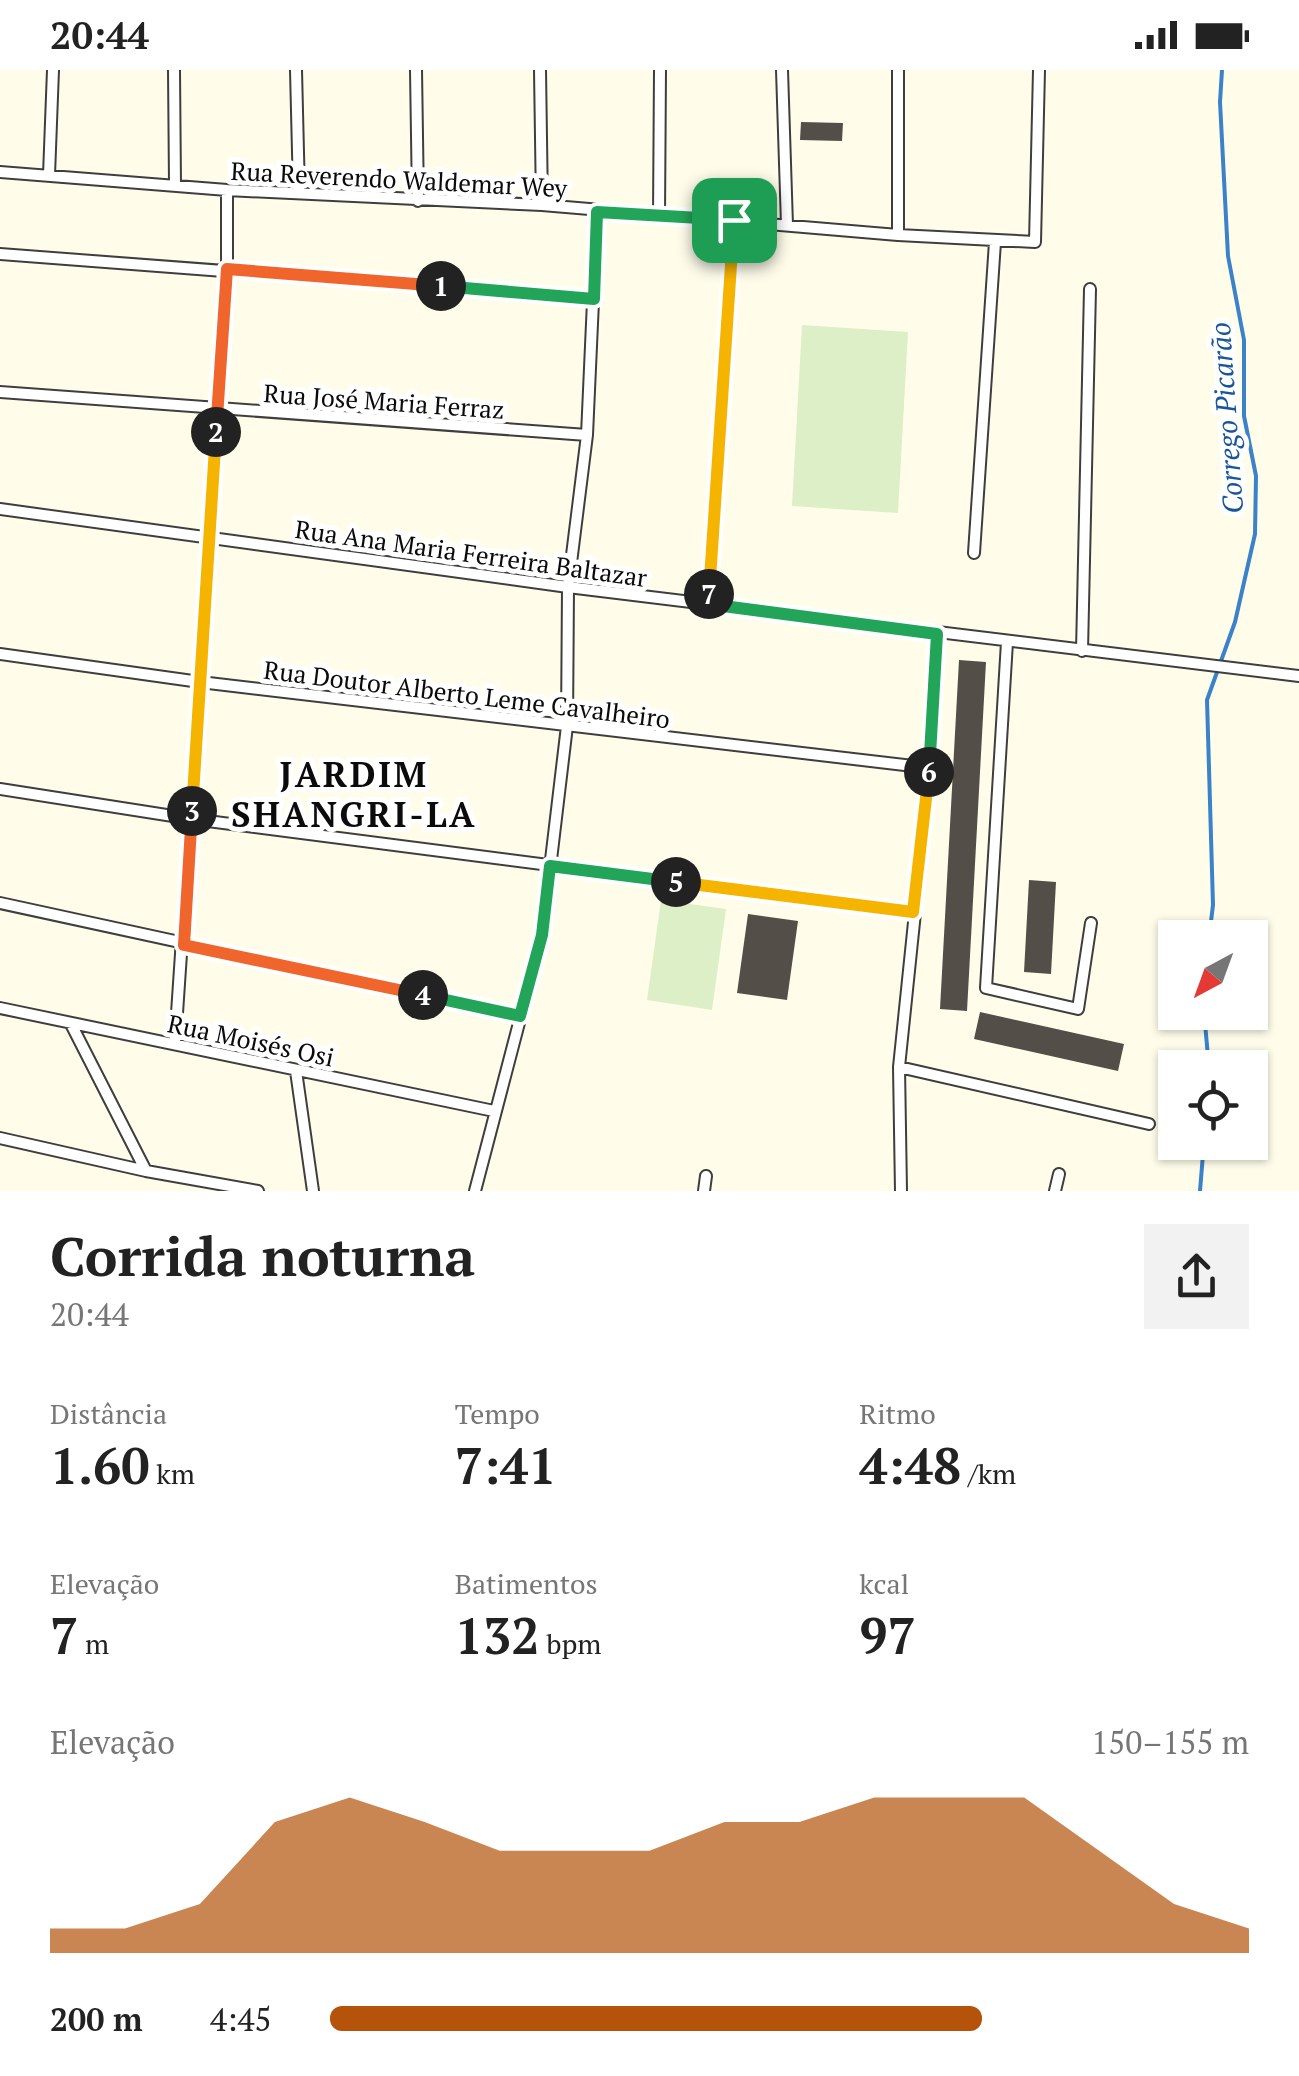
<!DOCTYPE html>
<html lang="pt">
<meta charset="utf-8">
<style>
body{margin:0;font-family:"PT Serif",serif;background:#f2f2f2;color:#222;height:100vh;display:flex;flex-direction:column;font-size:38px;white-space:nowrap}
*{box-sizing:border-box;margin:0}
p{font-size:32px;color:#767676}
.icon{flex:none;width:55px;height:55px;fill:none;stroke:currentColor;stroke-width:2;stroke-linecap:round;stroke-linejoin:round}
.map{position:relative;height:1121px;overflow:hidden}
.side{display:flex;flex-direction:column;background:#fff;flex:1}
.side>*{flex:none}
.needle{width:65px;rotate:221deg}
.controls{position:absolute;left:1158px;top:850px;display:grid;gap:20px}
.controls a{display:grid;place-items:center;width:110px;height:110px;border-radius:0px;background:#fff;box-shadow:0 2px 8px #0004;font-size:50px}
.pin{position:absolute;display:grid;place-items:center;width:85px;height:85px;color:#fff;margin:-42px;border-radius:20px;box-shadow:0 5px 15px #0006}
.km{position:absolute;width:50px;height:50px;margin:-25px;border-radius:50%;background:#222;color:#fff;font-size:28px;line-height:50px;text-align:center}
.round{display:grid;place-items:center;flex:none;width:105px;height:105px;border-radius:0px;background:#f2f2f2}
.overview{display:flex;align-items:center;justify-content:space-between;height:170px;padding:0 50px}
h1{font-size:55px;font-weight:700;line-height:75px}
.metrics{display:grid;grid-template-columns:repeat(3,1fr);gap:15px;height:170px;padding:10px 50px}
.metrics div{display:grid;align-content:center}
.metrics b{font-size:50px;font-weight:700}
.metrics small{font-size:28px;font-weight:400}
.metrics p{font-size:28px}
.chart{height:280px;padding:20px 50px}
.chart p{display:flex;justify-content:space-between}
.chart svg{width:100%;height:180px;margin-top:10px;fill:#b45309;opacity:.7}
ul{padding:0 50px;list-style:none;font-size:32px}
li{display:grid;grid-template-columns:160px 120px 1fr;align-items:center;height:75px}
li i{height:25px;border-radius:12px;background:#b45309}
.status{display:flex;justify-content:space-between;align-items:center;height:70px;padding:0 50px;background:#fff;direction:ltr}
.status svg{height:28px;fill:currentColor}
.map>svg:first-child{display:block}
.pitch{fill:#ddefc7}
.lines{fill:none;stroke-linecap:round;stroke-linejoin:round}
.stream{stroke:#3a82c9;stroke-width:4}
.building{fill:#544e48}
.street-casing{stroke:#3e3e3e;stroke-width:14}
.street{stroke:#fff;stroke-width:10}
.split-1-casing{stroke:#fff;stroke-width:20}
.split-2-casing{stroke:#fff;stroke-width:20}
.split-3-casing{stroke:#fff;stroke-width:20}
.split-4-casing{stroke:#fff;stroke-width:20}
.split-5-casing{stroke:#fff;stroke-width:20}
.split-6-casing{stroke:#fff;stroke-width:20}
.split-7-casing{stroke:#fff;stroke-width:20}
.split-8-casing{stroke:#fff;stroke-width:20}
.split-1{stroke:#22a559;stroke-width:12}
.split-2{stroke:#f0652b;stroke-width:12}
.split-3{stroke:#f5b400;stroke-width:12}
.split-4{stroke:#f0652b;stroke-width:12}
.split-5{stroke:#22a559;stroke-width:12}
.split-6{stroke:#f5b400;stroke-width:12}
.split-7{stroke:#22a559;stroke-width:12}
.split-8{stroke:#f5b400;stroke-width:12}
.labels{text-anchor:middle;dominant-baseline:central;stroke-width:10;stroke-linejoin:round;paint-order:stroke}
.street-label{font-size:25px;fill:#0b0b0b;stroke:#fff}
.water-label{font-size:28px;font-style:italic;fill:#195599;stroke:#fff}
.district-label{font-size:35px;font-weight:bold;letter-spacing:2.5px;fill:#0b0b0b;stroke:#fff}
</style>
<div class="status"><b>20:44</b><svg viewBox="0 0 49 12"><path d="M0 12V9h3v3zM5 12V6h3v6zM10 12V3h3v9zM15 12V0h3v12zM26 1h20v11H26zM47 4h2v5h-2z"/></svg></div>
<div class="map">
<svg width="1299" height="1121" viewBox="0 0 1299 1121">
<rect width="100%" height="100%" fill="#fffdea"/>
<path class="pitch" d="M802 255 908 262 898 443 792 436Z
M661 830 726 839 712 940 647 930Z"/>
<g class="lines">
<path class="stream" d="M1209 868 1213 835 1207 630 1235 552 1255 464 1256 406 1244 346V270L1228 186 1220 32 1222 0
M1204 942 1209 998
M1200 1121 1204 1072"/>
</g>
<path class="building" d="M801 52 843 53 842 71 800 70Z
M959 590 986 592 967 941 940 939Z
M1029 810 1056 812 1051 904 1024 902Z
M748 844 798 851 787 930 737 923Z
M980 942 1124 974 1118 1001 974 969Z"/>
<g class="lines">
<g class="street-casing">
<path id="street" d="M174 0 175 114
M296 0 299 123
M416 0 418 131
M540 0 542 135
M782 0 787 155
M898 0V165
M0 102 227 120 542 135 898 165 1035 172 1039 0
M49 105 53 0
M659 146 660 0
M0 184 594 229
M0 322 587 365
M0 439 568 517 1299 606
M974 483 995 172
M708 533 735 150
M1007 572 986 918 1078 939 1091 853
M1082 581 1090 219
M0 584 200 612 930 698
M0 719 192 749 913 842
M0 833 520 946
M0 938 494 1041
M71 954 146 1101
M175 973 227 199V120
M899 997 1149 1054
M296 1001 313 1121
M0 1068 146 1101 258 1121
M475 1121 542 865 567 656 568 517 587 365 597 142
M704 1121 706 1106
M901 1121 899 997 930 698 937 564
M1055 1121 1059 1104"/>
</g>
<use href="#street" class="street"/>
</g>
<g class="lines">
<g class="split-1-casing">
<path id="split-1" d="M441 216 594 229 597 142 734 150"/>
</g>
<g class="split-2-casing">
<path id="split-2" d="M216 362 227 199 441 216"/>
</g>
<g class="split-3-casing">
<path id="split-3" d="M192 741 216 362"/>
</g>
<g class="split-4-casing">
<path id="split-4" d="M192 741 184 875 423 925"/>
</g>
<g class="split-5-casing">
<path id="split-5" d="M423 925 520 946 542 865 550 796 676 812"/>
</g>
<g class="split-6-casing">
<path id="split-6" d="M676 812 913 842 929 702"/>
</g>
<g class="split-7-casing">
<path id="split-7" d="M709 524 708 534 937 564 929 702"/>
</g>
<g class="split-8-casing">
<path id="split-8" d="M709 524 734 150"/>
</g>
<use href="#split-1" class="split-1"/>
<use href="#split-2" class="split-2"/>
<use href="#split-3" class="split-3"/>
<use href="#split-4" class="split-4"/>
<use href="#split-5" class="split-5"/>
<use href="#split-6" class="split-6"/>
<use href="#split-7" class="split-7"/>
<use href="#split-8" class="split-8"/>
</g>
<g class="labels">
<g class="street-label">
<text transform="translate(399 109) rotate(3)">Rua Reverendo Waldemar Wey</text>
<text transform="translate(384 331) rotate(4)">Rua José Maria Ferraz</text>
<text transform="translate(471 483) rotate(8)">Rua Ana Maria Ferreira Baltazar</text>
<text transform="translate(467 624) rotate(7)">Rua Doutor Alberto Leme Cavalheiro</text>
<text transform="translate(251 970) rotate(12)">Rua Moisés Osi</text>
</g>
<g class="water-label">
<text transform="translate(1226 348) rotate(-94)">Corrego Picarão</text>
</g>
<g class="district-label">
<text x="354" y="704">JARDIM<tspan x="354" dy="40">SHANGRI-LA</tspan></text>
</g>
</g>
</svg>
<div class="controls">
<a><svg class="needle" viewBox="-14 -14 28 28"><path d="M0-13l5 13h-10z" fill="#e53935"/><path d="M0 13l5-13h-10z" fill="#767676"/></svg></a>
<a><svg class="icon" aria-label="locate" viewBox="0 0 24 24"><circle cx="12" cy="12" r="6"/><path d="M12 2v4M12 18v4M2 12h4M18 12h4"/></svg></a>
</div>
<div class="pin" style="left:734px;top:150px;background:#1e9e55"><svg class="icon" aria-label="arrive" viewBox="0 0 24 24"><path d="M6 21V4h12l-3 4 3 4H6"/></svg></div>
<b class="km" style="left:441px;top:216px">1</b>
<b class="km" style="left:216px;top:362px">2</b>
<b class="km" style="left:192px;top:741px">3</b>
<b class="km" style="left:423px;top:925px">4</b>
<b class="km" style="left:676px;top:812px">5</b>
<b class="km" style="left:929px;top:702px">6</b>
<b class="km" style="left:709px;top:524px">7</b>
</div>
<section class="side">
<div class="overview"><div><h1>Corrida noturna</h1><p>20:44</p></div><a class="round"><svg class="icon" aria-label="share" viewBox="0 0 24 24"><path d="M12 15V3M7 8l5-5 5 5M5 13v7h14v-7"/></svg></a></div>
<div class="metrics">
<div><p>Distância</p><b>1.60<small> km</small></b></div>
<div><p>Tempo</p><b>7:41</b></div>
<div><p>Ritmo</p><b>4:48<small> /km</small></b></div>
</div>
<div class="metrics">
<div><p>Elevação</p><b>7<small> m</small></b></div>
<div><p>Batimentos</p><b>132<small> bpm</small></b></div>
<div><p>kcal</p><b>97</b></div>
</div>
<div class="chart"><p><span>Elevação</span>150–155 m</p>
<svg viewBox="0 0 160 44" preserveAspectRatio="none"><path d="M0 44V38L10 38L20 32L30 12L40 6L50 12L60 19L70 19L80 19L90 12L100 12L110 6L120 6L130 6L140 19L150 32L160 38V44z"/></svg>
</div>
<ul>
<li><b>200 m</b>4:45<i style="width:71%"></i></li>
</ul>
</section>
